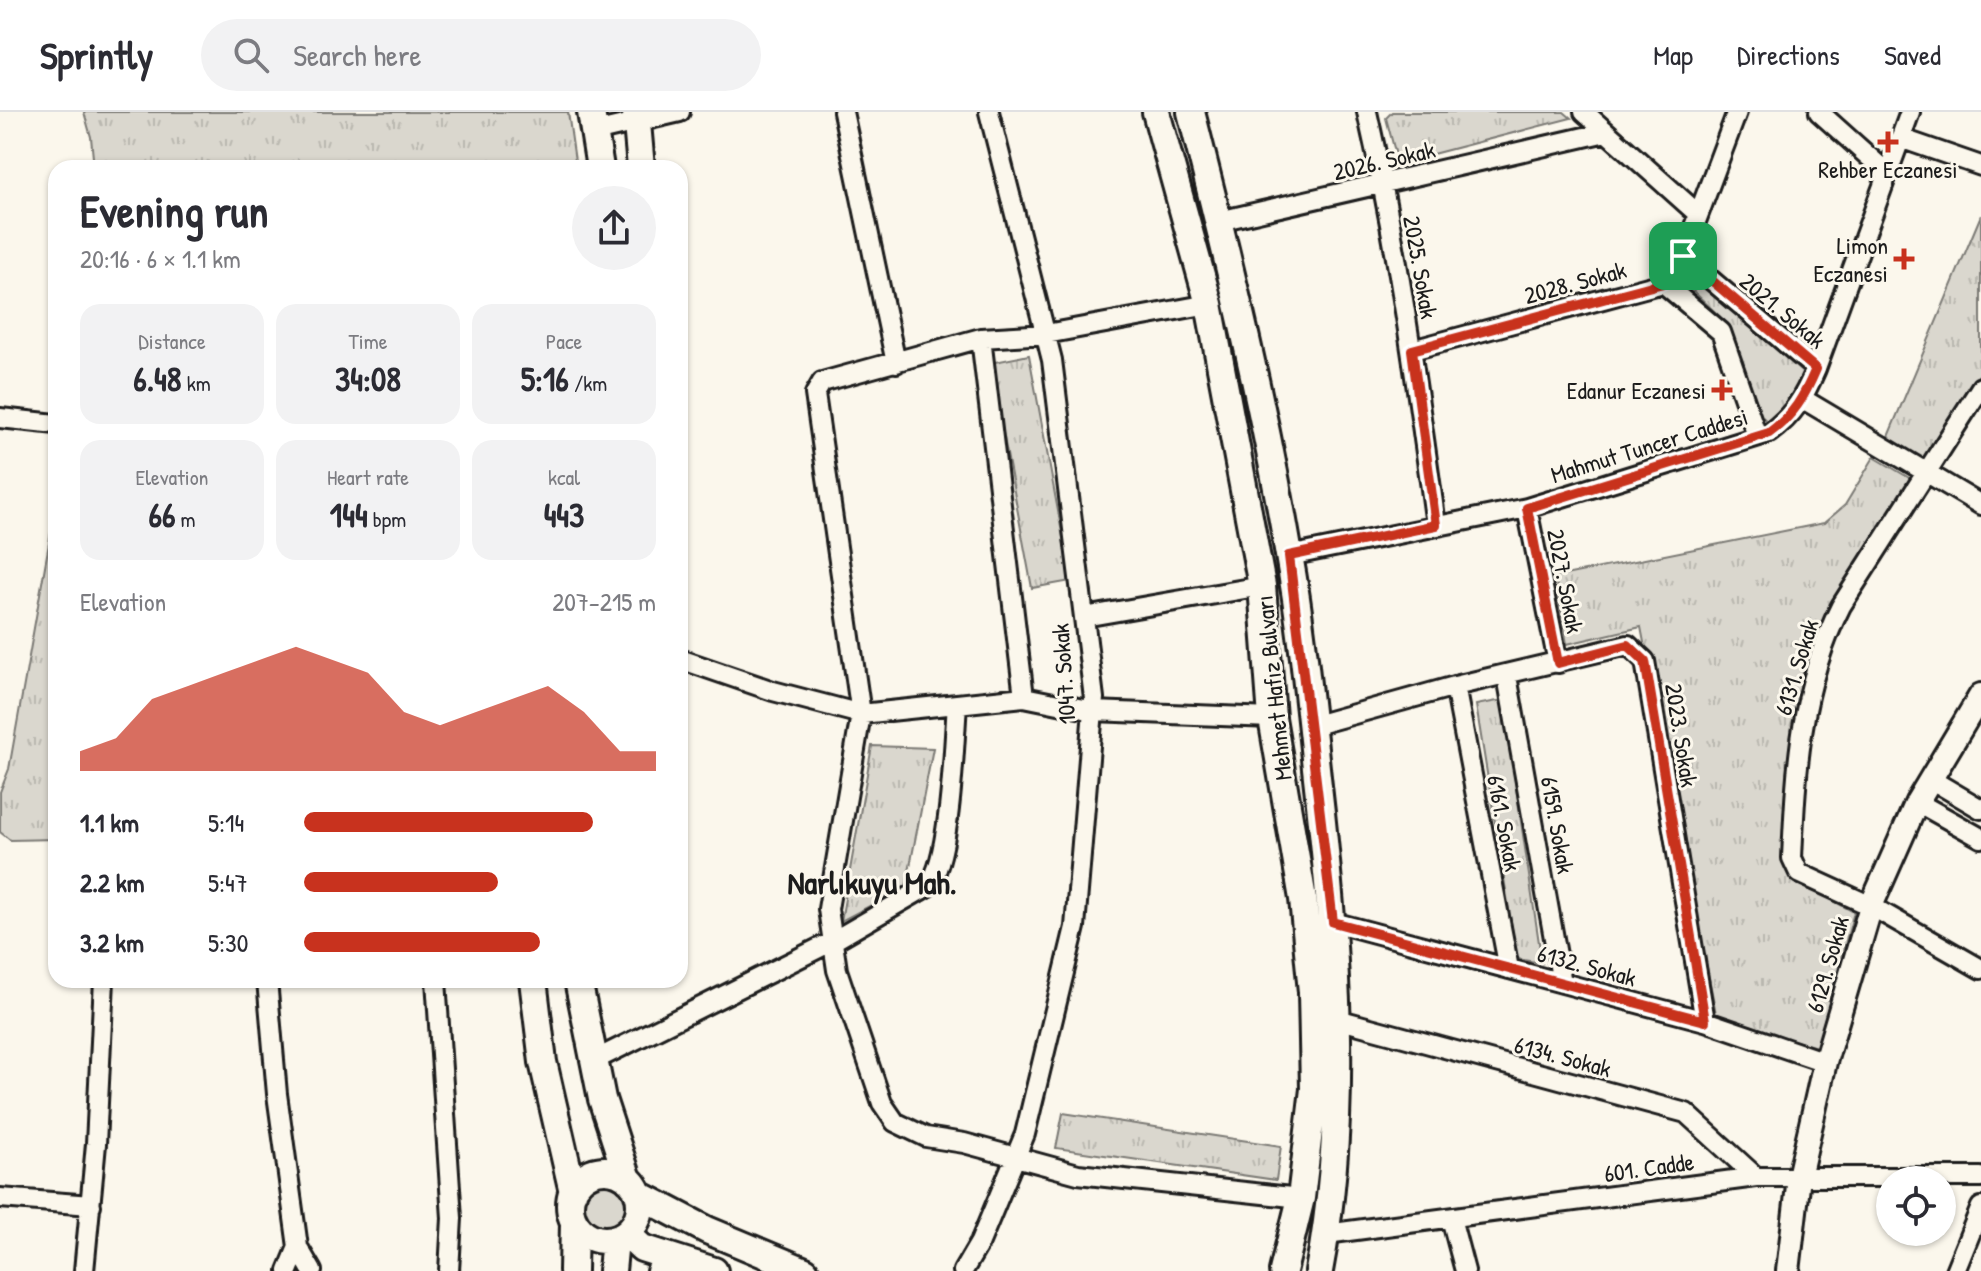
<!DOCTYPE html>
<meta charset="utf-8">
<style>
body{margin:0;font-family:"Patrick Hand",sans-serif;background:#f2f2f3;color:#2b2b33;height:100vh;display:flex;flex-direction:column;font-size:30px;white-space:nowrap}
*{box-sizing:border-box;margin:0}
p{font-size:26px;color:#7c7c81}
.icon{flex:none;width:44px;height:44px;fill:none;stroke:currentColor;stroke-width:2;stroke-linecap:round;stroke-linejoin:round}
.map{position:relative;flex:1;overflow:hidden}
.details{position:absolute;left:48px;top:48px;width:640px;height:828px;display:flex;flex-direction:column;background:#fff;border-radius:24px;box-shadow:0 2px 6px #0004}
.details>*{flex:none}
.tools{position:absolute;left:1876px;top:1054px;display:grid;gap:16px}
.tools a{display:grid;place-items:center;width:80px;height:80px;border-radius:50%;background:#fff;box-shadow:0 2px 6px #0004;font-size:40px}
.pin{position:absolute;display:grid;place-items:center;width:68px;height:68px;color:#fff;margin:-34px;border-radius:16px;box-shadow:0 4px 12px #0006}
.round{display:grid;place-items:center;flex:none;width:84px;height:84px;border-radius:42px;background:#f2f2f3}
.overview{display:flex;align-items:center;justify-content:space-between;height:136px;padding:0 32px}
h1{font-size:44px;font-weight:800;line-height:60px}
.metrics{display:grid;grid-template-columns:repeat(3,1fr);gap:12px;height:136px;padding:8px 32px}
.metrics div{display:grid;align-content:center;border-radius:20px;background:#f2f2f3;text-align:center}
.metrics b{font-size:34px;font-weight:800}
.metrics small{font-size:22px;font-weight:400}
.metrics p{font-size:22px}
.chart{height:224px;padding:16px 32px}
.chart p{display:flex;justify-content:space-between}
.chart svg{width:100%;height:144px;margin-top:8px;fill:#c8321e;opacity:.7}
ul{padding:0 32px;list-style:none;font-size:26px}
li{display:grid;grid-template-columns:128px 96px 1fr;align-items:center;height:60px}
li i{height:20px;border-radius:10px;background:#c8321e}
header{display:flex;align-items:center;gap:48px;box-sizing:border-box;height:112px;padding:0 40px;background:#fff;border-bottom:2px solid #e1e1e2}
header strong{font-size:38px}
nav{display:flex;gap:44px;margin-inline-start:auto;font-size:28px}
.search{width:560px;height:72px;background:#f2f2f3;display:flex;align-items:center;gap:20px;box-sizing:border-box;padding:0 28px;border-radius:44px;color:#7c7c81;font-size:30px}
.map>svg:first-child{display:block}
.green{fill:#dad7ce;stroke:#7b7a75;stroke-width:2}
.park{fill:url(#park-tufts);stroke:#7b7a75;stroke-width:2}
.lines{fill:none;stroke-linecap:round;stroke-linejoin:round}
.minor-casing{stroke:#1c1c1c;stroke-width:24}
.tertiary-casing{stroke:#1c1c1c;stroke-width:28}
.secondary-casing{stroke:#1c1c1c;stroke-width:32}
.minor{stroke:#fbf7ec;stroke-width:18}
.tertiary{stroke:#fbf7ec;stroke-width:22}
.secondary{stroke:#fbf7ec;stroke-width:26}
.route-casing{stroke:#fff;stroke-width:16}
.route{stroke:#c8321e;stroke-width:10}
.poi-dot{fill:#c8321e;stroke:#fbf7ec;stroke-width:3}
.labels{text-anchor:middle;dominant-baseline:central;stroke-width:6;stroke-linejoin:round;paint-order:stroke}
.street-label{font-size:24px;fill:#1c1c1c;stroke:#fbf7ec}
.poi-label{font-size:24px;fill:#1c1c1c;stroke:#fbf7ec;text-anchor:end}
.district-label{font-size:32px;font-weight:bold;fill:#1c1c1c;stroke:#fbf7ec}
</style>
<header>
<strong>Sprintly</strong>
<div class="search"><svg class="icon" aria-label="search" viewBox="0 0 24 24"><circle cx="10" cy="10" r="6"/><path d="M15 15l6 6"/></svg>Search here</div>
<nav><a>Map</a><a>Directions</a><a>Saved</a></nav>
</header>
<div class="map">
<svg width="1981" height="1159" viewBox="0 0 1981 1159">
<defs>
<pattern id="park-tufts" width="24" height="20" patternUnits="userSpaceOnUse" patternTransform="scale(2)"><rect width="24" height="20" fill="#dad7ce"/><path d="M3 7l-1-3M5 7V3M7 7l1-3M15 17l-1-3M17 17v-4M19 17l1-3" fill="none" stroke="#bab8b0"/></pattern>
</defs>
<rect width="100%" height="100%" fill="#fbf7ec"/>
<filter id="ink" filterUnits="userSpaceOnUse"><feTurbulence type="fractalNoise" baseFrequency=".0125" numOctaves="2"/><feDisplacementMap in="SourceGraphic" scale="16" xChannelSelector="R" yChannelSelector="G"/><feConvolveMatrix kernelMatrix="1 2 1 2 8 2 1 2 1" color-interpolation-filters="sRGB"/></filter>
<g filter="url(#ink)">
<path class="green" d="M585 1092a22 22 0 1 1 44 0a22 22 0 1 1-44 0Z"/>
<path class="park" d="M84 0H568L576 56H94L91 25Z
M1392 0H1564L1571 6 1398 51 1386 6Z
M1981 103V260L1925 349 1887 327Z
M1700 171 1805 263 1785 301 1768 310 1758 301 1730 214 1693 179 1695 173Z
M1029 243 1071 469 1032 476 990 251Z
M1874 345 1911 367 1818 529 1790 634 1784 737 1790 765 1854 800 1817 935 1717 907 1641 515 1567 532 1555 465 1824 411 1845 393Z
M56 392V727L10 728 0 720V680L9 657Z
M1503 588 1542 851 1517 847 1476 593Z
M872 634 933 636 906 775 841 809Z
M1063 1001 1281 1034 1276 1068 1056 1036Z"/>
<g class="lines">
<g class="minor-casing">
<path id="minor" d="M843 0 896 251
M1367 0C1398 136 1417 275 1436 413
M1584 0 1698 102
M1819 0 1887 61
M594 20 680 0
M1900 26 1981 54
M1219 109 1606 20
M1683 144 1816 257
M1663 171 1721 220 1757 324
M981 226 822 270 815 282 861 602 828 797 837 858 882 991 895 1010 926 1025 964 1031 1078 1062 1301 1086
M1412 238 1663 171 1683 144 1737 0
M1981 275 1841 494C1800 575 1796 658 1792 746L1799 761 1871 794 1981 857
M1803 287 1981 393
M0 306 56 312
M1527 396 1558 551
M1289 444 1527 396 1769 321C1794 303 1804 285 1816 257L1910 0
M1084 505 1262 474
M680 547 773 579 861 602 1024 585 1093 599 1272 606
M1507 564 1562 871
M1455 574 1509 857
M1024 585 981 226 1046 222 1209 192
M1311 614 1455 574 1628 533 1645 549 1705 909
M1932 668 1981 697
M1917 690 1981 726
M1333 810 1705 909 1825 950
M267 868 277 982 298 1135 312 1159
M436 868 452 1106 449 1159
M1337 907 1686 1001 1756 1065
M595 948 833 829 928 774C951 749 954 630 957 592
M0 1086 91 1093
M1451 1106 1465 1159
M1326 1122 1756 1065H1981
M84 1159 96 1032 104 868
M288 1159 298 1135
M963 1159 980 1130 1025 1022 1075 815 1094 586 1052 248 989 0
M1955 1159 1981 1095"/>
</g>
<g class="tertiary-casing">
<path id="tertiary" d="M658 1159 696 1154
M1788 1159 1799 1065 1825 950 1871 794 1917 690 1981 583"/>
</g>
<g class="secondary-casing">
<path id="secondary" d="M591 0 600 56
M636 0 641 56
M1156 0 1209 192 1262 474 1272 606 1303 787 1312 880 1314 977 1301 1086 1283 1159
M1191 0C1228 146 1264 294 1289 443 1302 516 1309 591 1317 665 1336 829 1350 996 1319 1159
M533 868 543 950 573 1080
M578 868 602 987 628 1067
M570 1093a35 35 0 1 1 70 0a35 35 0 1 1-70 0Z
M638 1082 707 1118 805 1159
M626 1121 642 1136 714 1159
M573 1159 574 1111
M612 1159 615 1127"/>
</g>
<use href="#minor" class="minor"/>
<use href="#tertiary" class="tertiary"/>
<use href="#secondary" class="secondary"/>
</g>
</g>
<g class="lines" filter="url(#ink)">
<g class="route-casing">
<path id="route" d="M1683 144 1816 257C1804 285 1794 303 1769 321L1527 396 1558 551 1628 533 1645 549 1705 909 1333 810 1289 444 1436 413 1412 238 1663 171Z"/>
</g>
<use href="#route" class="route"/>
</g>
<g class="poi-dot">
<path d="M1884 18h8v8h8v8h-8v8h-8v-8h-8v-8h8z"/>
<path d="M1900 135h8v8h8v8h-8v8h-8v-8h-8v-8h8z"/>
<path d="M1718 266h8v8h8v8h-8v8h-8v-8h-8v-8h8z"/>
</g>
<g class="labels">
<g class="street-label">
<text transform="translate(1384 48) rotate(-13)">2026. Sokak</text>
<text transform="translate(1421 155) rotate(80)">2025. Sokak</text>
<text transform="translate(1575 170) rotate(-15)">2028. Sokak</text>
<text transform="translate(1783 198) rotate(40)">2021. Sokak</text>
<text transform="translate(1649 333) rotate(-17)">Mahmut Tuncer Caddesi</text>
<text transform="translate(1566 469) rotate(79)">2027. Sokak</text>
<text transform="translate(1796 555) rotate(-73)">6131. Sokak</text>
<text transform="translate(1063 562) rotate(-94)">1047. Sokak</text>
<text transform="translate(1273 576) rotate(-96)">Mehmet Hafız Bulvarı</text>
<text transform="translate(1682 623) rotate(81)">2023. Sokak</text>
<text transform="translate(1505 711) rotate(79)">6161. Sokak</text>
<text transform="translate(1558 713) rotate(80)">6159. Sokak</text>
<text transform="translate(1827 852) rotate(-74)">6129. Sokak</text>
<text transform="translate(1587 853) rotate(15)">6132. Sokak</text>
<text transform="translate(1563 944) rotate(15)">6134. Sokak</text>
<text transform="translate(1649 1055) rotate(-8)">601. Cadde</text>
</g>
<g class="poi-label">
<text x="1888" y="57" text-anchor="middle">Rehber Eczanesi</text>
<text x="1888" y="133">Limon<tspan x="1888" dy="28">Eczanesi</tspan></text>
<text x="1706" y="278">Edanur Eczanesi</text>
</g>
<g class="district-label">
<text x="872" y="770">Narlıkuyu Mah.</text>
</g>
</g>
</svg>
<div class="tools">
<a><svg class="icon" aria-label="locate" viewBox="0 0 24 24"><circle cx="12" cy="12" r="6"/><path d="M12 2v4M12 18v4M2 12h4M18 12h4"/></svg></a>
</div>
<div class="pin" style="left:1683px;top:144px;background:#1e9e55"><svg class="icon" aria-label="arrive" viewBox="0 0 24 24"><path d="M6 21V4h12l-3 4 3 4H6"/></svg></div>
<section class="details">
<div class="overview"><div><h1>Evening run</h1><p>20:16 · 6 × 1.1 km</p></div><a class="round"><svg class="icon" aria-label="share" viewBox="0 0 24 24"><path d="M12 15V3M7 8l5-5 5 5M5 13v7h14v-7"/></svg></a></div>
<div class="metrics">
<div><p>Distance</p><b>6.48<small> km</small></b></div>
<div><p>Time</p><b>34:08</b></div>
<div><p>Pace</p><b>5:16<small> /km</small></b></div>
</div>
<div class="metrics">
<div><p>Elevation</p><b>66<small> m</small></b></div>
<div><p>Heart rate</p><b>144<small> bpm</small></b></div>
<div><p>kcal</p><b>443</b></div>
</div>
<div class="chart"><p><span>Elevation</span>207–215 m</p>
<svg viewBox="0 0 160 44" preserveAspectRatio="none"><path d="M0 44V38L10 34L20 22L30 18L40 14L50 10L60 6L70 10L80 14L90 26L100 30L110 26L120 22L130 18L140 26L150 38L160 38V44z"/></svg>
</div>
<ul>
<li><b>1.1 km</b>5:14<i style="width:82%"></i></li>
<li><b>2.2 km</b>5:47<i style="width:55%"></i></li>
<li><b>3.2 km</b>5:30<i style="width:67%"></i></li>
</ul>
</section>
</div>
